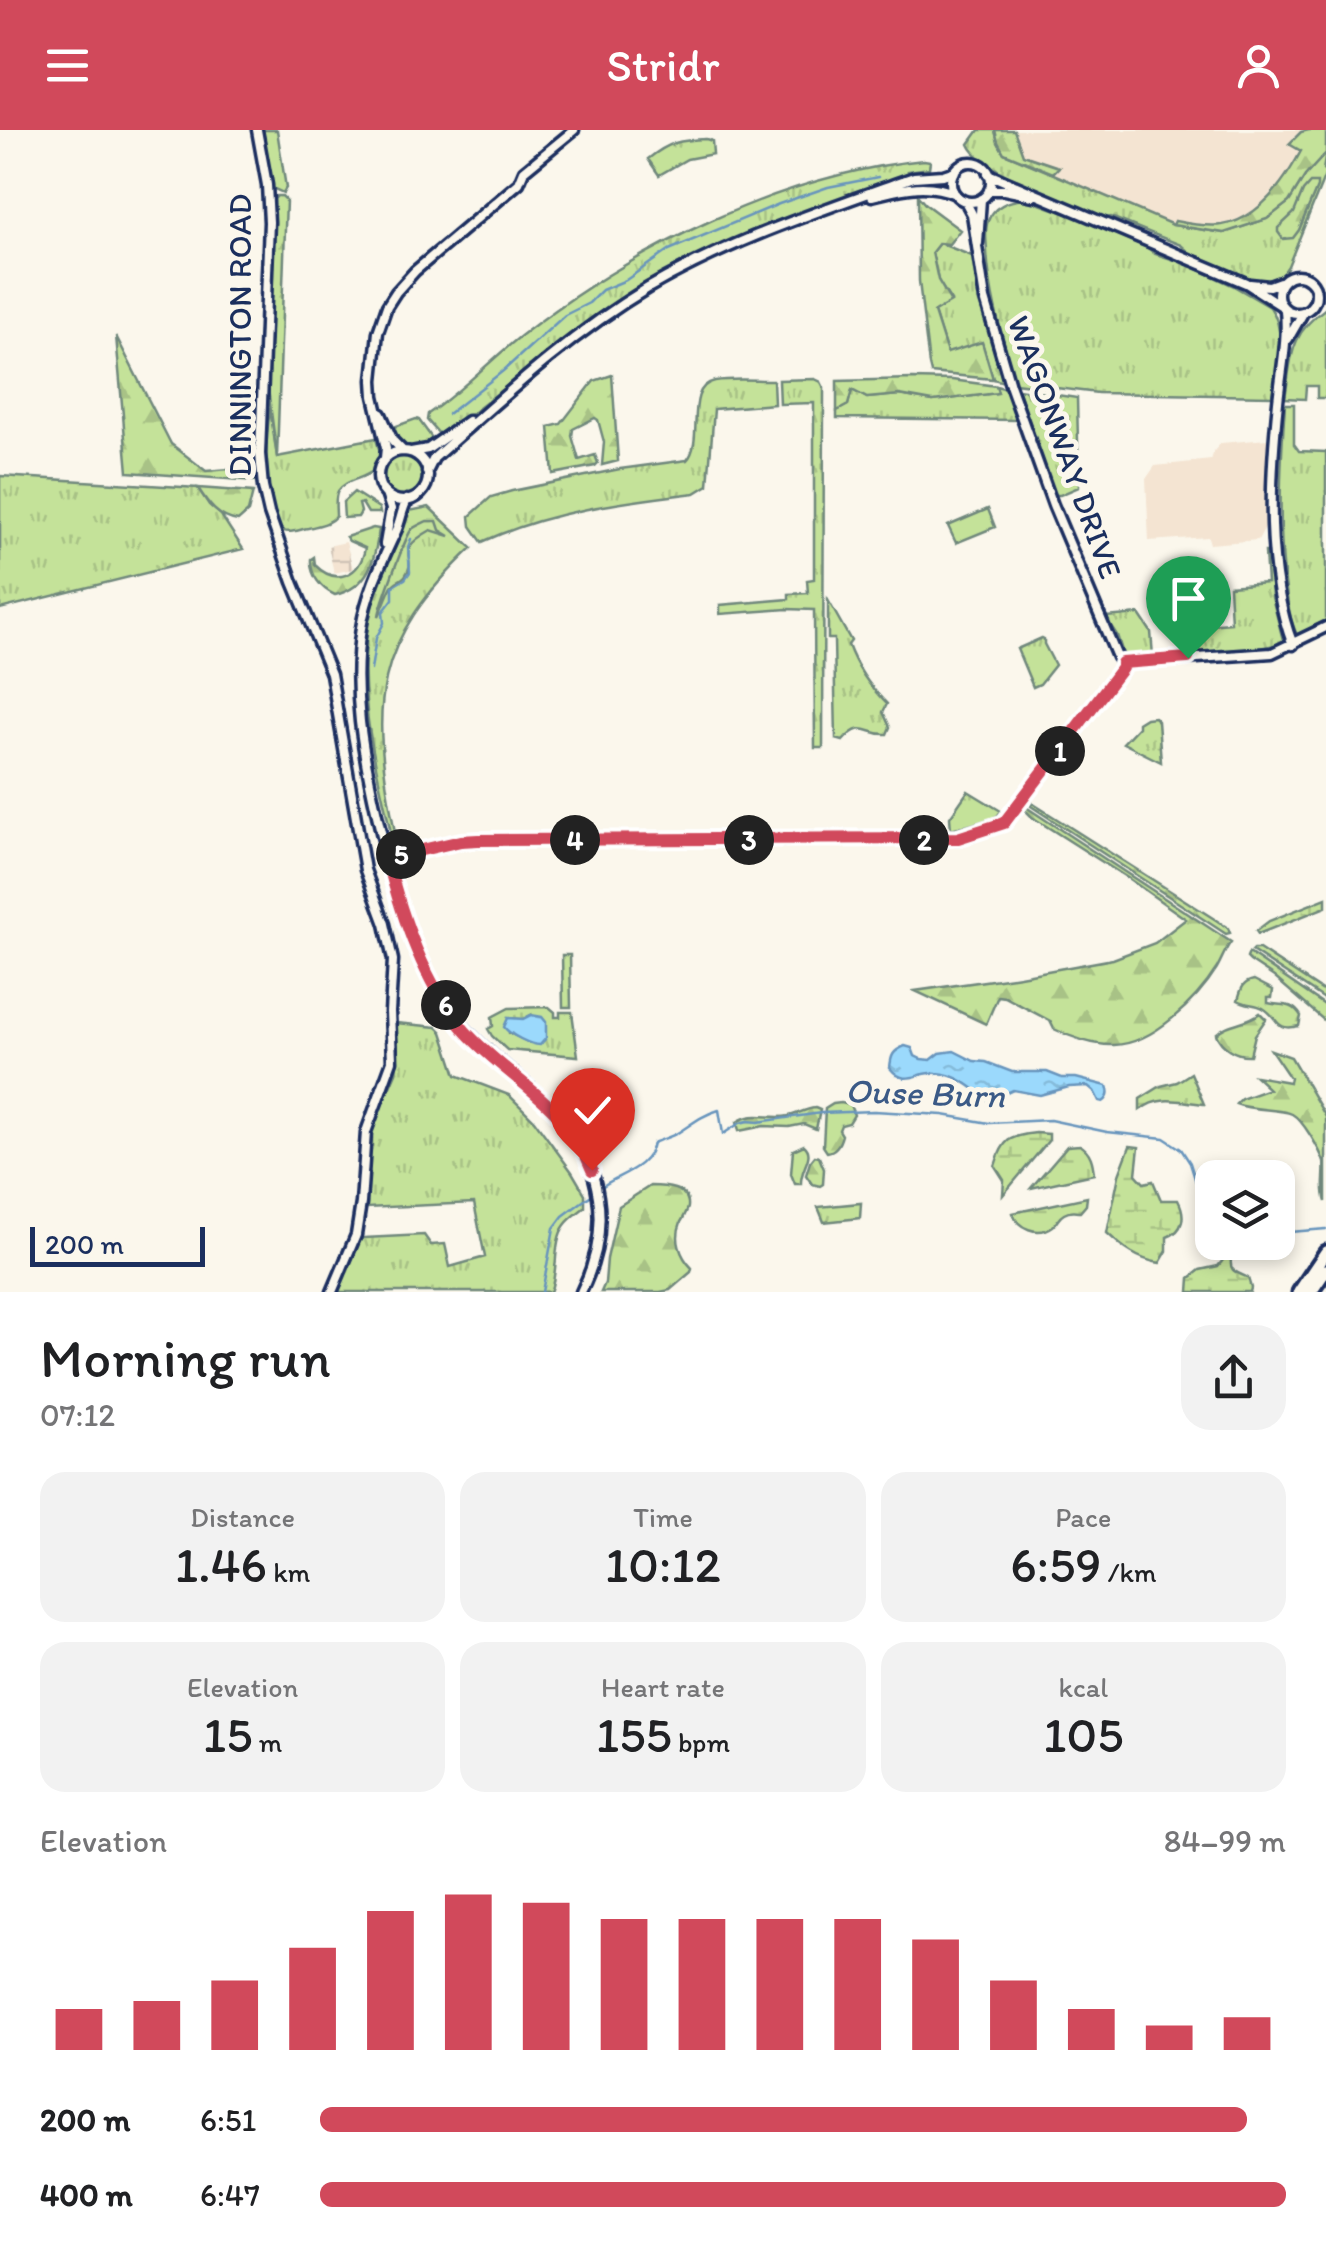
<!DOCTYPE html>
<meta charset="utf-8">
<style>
body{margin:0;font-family:Itim,sans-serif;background:#f2f2f2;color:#202124;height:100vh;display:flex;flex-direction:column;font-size:38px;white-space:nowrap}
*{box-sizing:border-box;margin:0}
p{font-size:32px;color:#757577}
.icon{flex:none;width:55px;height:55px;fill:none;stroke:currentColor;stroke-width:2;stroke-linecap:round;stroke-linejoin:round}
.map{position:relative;height:1162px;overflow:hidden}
.details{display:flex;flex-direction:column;background:#fff;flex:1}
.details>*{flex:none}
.buttons{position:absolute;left:1195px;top:1030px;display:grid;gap:20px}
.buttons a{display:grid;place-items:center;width:100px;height:100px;border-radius:20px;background:#fff;box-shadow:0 5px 15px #0003;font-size:50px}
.scale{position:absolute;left:30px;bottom:25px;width:175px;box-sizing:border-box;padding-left:10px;border:5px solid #1b2f5e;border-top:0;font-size:28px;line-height:35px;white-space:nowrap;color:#1b2f5e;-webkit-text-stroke:8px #fbf7ec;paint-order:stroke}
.pin{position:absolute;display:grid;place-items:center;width:85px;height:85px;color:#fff;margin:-102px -42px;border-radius:50% 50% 50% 0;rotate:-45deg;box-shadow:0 0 10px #0007}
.pin .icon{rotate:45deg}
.km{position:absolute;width:50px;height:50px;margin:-25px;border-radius:50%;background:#222;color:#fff;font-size:28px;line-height:50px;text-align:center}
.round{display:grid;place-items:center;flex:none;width:105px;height:105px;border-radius:30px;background:#f2f2f2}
.summary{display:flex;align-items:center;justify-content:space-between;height:170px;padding:0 40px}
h1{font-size:55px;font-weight:600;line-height:75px}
.stats{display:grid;grid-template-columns:repeat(3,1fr);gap:15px;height:170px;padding:10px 40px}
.stats div{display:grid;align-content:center;border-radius:25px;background:#f2f2f2;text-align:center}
.stats b{font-size:50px;font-weight:600}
.stats small{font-size:28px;font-weight:400}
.stats p{font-size:28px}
.chart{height:280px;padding:20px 40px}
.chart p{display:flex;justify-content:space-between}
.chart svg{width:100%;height:180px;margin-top:10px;stroke:#d1495b;stroke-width:6}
ul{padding:0 40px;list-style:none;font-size:32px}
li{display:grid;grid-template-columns:160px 120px 1fr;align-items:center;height:75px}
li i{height:25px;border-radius:12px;background:#d1495b}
header{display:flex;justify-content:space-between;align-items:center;height:130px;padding:0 40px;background:#d1495b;color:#fff;font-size:45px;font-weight:600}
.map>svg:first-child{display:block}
.built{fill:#f4e4d2}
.industrial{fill:url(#industrial-grid)}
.grass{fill:url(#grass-tufts);stroke:#70887c;stroke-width:2.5;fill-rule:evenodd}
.forest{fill:url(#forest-firs);stroke:#70887c;stroke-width:2.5}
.wetland{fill:url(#wetland-marsh);stroke:#70887c;stroke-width:2.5}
.water{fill:url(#water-ripples);stroke:#6895bd;stroke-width:2.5}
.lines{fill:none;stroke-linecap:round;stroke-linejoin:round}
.stream{stroke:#6895bd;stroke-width:2.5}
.tertiary-casing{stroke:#1b2f5e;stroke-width:15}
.trunk-casing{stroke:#1b2f5e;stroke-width:19}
.tertiary{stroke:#fbf7ec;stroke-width:8}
.trunk{stroke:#fbf7ec;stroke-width:11}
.route-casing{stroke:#fff;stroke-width:20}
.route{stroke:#d1495b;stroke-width:12}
.labels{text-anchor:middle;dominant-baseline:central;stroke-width:10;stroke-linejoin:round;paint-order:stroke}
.street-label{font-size:32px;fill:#1b2f5e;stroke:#fbf7ec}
.water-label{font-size:35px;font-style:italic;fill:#3b5a86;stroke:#fbf7ec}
</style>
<header><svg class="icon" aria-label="menu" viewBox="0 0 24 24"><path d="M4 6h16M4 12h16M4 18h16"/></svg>Stridr<svg class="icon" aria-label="person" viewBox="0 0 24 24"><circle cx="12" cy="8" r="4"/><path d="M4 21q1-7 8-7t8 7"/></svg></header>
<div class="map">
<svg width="1326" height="1162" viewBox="0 0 1326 1162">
<defs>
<pattern id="industrial-grid" width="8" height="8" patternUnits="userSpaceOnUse" patternTransform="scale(2.5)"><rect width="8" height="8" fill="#f4e4d2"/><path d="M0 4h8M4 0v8" fill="none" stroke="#d1c4b7"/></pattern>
<pattern id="grass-tufts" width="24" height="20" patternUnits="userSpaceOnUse" patternTransform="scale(2.5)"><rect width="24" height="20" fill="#c4e299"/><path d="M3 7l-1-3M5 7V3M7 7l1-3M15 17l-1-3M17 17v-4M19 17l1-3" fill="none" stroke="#a8c286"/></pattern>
<pattern id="forest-firs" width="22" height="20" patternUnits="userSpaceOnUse" patternTransform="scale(2.5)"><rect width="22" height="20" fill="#c4e299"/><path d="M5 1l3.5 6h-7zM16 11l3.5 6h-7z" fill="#a8c286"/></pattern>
<pattern id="wetland-marsh" width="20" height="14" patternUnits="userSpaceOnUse" patternTransform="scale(2.5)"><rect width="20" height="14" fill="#c4e299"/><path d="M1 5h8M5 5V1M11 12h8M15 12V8" fill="none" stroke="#a8c286"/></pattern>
<pattern id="water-ripples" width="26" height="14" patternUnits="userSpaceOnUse" patternTransform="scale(2.5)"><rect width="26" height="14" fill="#9bd9fc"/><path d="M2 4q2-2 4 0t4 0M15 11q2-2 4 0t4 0" fill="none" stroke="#85bbda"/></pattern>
</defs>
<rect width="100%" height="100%" fill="#fbf7ec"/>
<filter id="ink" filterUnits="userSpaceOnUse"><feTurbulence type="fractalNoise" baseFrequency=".01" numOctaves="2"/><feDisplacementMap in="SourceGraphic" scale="20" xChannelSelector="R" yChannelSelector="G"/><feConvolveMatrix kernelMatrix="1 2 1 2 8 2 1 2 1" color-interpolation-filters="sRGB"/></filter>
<g filter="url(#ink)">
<path class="built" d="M995 0H1326V22L1267 89 1224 103 1173 95 1004 23Z
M1267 309 1266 395 1258 410 1210 414 1208 407 1149 411 1146 349 1155 336 1211 330 1214 321 1221 313Z"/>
<path class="industrial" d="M346 412 353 439 334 443 328 416Z"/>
<path class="grass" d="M979 0H995L998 12 1004 23 1173 95 1224 103 1267 89 1289 72 1305 46 1326 23 1323 40 1326 43 1288 136 1281 146 1274 150 1263 152 1239 146 1192 125 1181 115 1111 87 1106 88C1074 75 981 43 969 14Z
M706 9 712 11 713 24 687 29 659 45 648 29C669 12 680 10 706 9Z
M924 30 930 31 929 38 908 41 909 46C805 82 695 118 603 180 546 219 498 268 441 306L427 290 428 284C462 261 490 230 522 205 632 119 783 44 924 30Z
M1026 69 1079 88 1148 118 1155 124 1185 133 1232 155 1270 177C1288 202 1277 237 1272 266L1098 263 1015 253C1003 209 990 168 987 122 987 112 984 100 988 91 994 75 1010 70 1026 69Z
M939 113 972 126 979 172 1004 252 993 249 982 213 947 224 934 182 951 171 938 151 932 122Z
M1326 178V268H1317V256H1306L1305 269 1285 268C1292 226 1289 204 1326 178Z
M815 249 821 252 824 258 823 618H815L814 480 787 479 720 484V475L789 469V464L808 463 807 450 814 449V273L780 274 779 250Z
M773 250 774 274 714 279 708 355 695 363C621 372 550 381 482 412L471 396 470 386 491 367 512 361 620 339 687 330C705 311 683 257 715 251 733 248 754 250 773 250Z
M996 256 1007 259 1018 290 837 288V281L848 275 852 260 867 268 899 265 933 271 997 263Z
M1018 259 1077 268 1079 357 1060 365H1055Z
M1285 274H1294V314L1299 321 1326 322V490L1297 505C1288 486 1287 465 1284 445 1278 388 1281 331 1285 274Z
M270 278 277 327 376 308C377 314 380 319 380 324 379 352 349 344 338 361 334 368 336 378 336 386 328 395 319 395 308 398 301 399 290 404 284 401 277 398 276 387 274 381 264 346 265 314 270 278Z
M416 289 419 290 434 311C413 325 401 319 391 298Z
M382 346a20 20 0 1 1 40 0a20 20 0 1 1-40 0Z
M0 346 198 358 209 375 221 385 243 419 0 479Z
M354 362 379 378 380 383H368L362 373 359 374 361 382 358 387 344 388 343 372Z
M429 377 472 418C372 513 369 573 395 702H391C374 630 354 556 371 482 379 447 399 416 409 381Z
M988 379 995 397 956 413 948 396Z
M1265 422H1269L1272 467 1283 510 1281 514 1259 518 1195 523 1193 496 1231 493 1229 456 1267 453Z
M828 470 851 511 848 515C856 537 870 557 887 574L883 582 890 597 887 604C867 606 863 588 843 611L836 609 834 509H828Z
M1139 484 1151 502 1153 526 1124 527 1117 505 1105 487Z
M1042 508 1044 509V514L1055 535 1040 554 1033 557 1017 519Z
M1154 587 1158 591 1161 632 1123 613 1138 597V593L1146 588Z
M968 661 1001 681 996 688 951 700 950 687Z
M562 825H570L571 877H563Z
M549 877 555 882V887H560V882H572L578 926 507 920 492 906 488 899 493 896 492 887 509 878ZM531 885 528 912 509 903 508 888 523 889Z
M396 893 437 897 442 902 456 945 509 965 534 990 572 1042 585 1064V1077C578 1083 570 1088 565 1095 552 1112 559 1142 550 1162H336L359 1110 364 1108 424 1105 431 1115 445 1114 450 1137 485 1127 474 1073 366 1078 369 1005 396 943 398 924Z
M861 1073 860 1088 824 1092 818 1077Z"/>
<path class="forest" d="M263 0H277L286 58 283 63 272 58Z
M995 0H1014L1023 25 1059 37 1053 43 1004 23 998 12Z
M1309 0H1326V23L1305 46 1289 72 1267 89 1224 103 1173 95 1175 91C1190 94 1206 97 1222 95 1259 89 1285 51 1301 21L1289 14 1301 2Z
M1310 53H1317V57L1299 100 1293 108 1283 109 1278 102V98L1294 83 1303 61Z
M277 66H282L286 70 277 327 267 251 274 69Z
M918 66 925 74 960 100 949 114 939 113 932 122 938 150 951 172 934 182 947 223 982 212 993 249 931 243 929 235 919 151Z
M116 206 171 314 206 341 229 339 254 307 255 351 128 342Z
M612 245 618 331 602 335 604 312 598 290 595 288 573 299 572 306 579 330 595 325 598 333 595 336 553 344 549 297 561 294 594 251Z
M913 249 952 250 996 256 998 263 933 271 900 265 867 268 852 260 848 275 837 281V251Z
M198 358 253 362 248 382 238 391C218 388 208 374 198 358Z
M427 391H437L440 400 450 406 431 400C390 423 420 426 405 446 402 450 395 451 392 456 389 460 382 480 379 486 380 476 406 405 412 399 414 397 425 392 427 391Z
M373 398 379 399C375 430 369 457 335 465 321 459 310 445 311 429L314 427 315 435C336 456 360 446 365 418L349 411 346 407Z
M1032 673 1216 790 1228 798 1230 803 1226 804 1031 676Z
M1026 677 1231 812C1226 818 1222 829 1217 838 1197 870 1153 914 1114 915 1095 916 1070 907 1054 899L1050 891 1005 867 998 866 986 894 915 861 1020 846 1113 829 1155 813 1186 789 1129 749 1032 687 1025 680Z
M1254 819H1259L1326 863V870L1252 821Z
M1249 823 1326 876V892L1274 847 1250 831 1247 828Z
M1254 850 1273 860 1272 868H1268V873C1282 877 1292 871 1301 886L1299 896C1274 902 1280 888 1263 878 1256 874 1246 875 1238 870 1241 860 1242 852 1254 850Z
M1260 883 1266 889 1255 905 1250 925C1236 926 1221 917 1216 904 1228 892 1246 894 1260 883Z
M1271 920 1291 927 1326 987V1072C1321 1056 1326 1043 1324 1032 1320 1020 1303 990 1292 984 1280 978 1253 981 1236 974L1241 969 1269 959 1255 946 1289 952 1290 948Z
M841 973 850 975 854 985 849 993 841 995 839 1000 842 1005C840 1013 836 1021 827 1022L823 1016 825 979 833 974Z
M815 978 820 980 816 999 804 994 789 997 764 996 739 1001 737 992C754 980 770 990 789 986 798 984 805 979 815 978Z
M804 1015C816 1025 800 1038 801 1054H795L791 1044 793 1020Z
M815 1026 819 1027 824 1039 823 1054 820 1056 812 1054 806 1045 810 1032Z
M650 1056C663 1056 690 1057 688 1077 688 1079 682 1091 681 1092 674 1109 680 1126 692 1138L691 1142 670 1160 660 1162H601L605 1153 607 1129 619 1076Z"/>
<path class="wetland" d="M1326 768V777L1258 804 1256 801 1269 791Z
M1191 943 1204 974C1181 972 1160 964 1140 980V969L1161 956 1177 952Z
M1036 1003 1049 1004V1010L1003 1065 1004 1050 995 1036C1003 1009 1009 1006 1036 1003Z
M1080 1015C1091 1021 1093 1033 1094 1044L1031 1058 1067 1016Z
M1130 1016 1139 1017 1136 1044 1144 1053 1153 1051 1161 1070H1178C1186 1085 1184 1101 1167 1107V1121L1160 1133C1138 1130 1123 1118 1107 1103L1119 1045Z
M1087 1067 1086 1075 1080 1082C1074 1082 1071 1080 1064 1084 1057 1088 1059 1091 1053 1096 1038 1107 1017 1098 1013 1083Z
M1228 1124 1231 1129C1229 1143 1238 1142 1248 1148L1251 1158 1250 1162H1189L1190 1148 1200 1140 1218 1136Z"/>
<path class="water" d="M531 885 542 887 546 892V908L540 915C530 915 510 905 504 897L508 888 523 889Z
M905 916 912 918 915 926 921 929 931 930 940 923 954 921 974 931 986 932 1012 942H1047L1062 948H1076L1107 956C1110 963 1109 968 1103 972L1099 971 1094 961 1088 956 1069 957 1040 965 1013 960 989 971C973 958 957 944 937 943 917 941 906 958 890 938 891 925 893 921 905 916Z"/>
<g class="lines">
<path class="stream" d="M448 284 503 241 565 185 589 173 602 160 626 150 669 120 779 74 828 57 878 47
M371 540 376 508 384 493 383 482 393 469V456L405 449 410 442 408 417 411 409
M600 1058C619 1043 648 1040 653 1013 662 1009 672 1007 679 1002 693 993 702 985 719 980L723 1004 740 993 748 991 758 992 821 983 874 981 943 985 989 993 1050 990 1107 1002 1164 1008 1181 1019 1190 1033 1201 1068 1204 1104 1209 1111 1217 1117 1226 1115V1112
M1278 1103 1326 1099
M542 1162 554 1098 563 1086 594 1063"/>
<g class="tertiary-casing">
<path id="tertiary" d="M257 0 267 55 269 92 260 324 263 357 269 383 293 452 331 544 365 740 385 794 393 830 390 882 392 931 366 1002 361 1073 356 1105 332 1162
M951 52a20 20 0 1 1 40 0a20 20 0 1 1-40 0Z
M988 44 1246 153 1280 175
M989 60H1004L1033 66
M872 66C901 59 926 51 955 64
M965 71 972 84 985 169 1010 255 1053 375 1117 527 1123 533
M978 113 981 69
M1278 164a19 19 0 1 1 38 0a19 19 0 1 1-38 0Z
M1250 154 1269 156 1280 152
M1285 180C1288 211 1281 241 1278 272 1270 348 1265 442 1293 515
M1288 209 1303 183
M381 284 393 311 403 321
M378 346a25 25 0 1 1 50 0a25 25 0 1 1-50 0Z
M411 322 428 319 468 291
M385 328 386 318 374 266 373 250 378 202 387 176 396 162 415 141 519 53 524 41 574 0
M427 342 434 328C503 267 568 206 648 158 725 113 811 84 894 54L914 47 943 45 955 41
M407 370C402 379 401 389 397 399 382 432 367 461 361 498 351 561 363 623 377 685 391 746 408 816 443 870 490 944 584 970 598 1067 603 1100 596 1132 581 1162
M385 414 391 379 386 364
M1123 533 1272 523 1326 497
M387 728 461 711 478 710 958 708 1004 693 1122 538 1123 533"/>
</g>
<g class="trunk-casing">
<path id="trunk" d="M1299 1162 1326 1122
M1311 1162 1326 1140"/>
</g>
<use href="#tertiary" class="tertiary"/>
<use href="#trunk" class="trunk"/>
</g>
</g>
<g class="lines" filter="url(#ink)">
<g class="route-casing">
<path id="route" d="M592 1040C568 973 509 950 465 901 424 854 402 787 387 728L461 711 478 710 958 708 1004 693 1122 538V533L1188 528"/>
</g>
<use href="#route" class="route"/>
</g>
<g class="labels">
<g class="street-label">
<text transform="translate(240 205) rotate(-90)">DINNINGTON ROAD</text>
<text transform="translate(1065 317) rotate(70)">WAGONWAY DRIVE</text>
</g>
<g class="water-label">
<text transform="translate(925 963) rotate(2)">Ouse Burn</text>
</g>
</g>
</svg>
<div class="buttons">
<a><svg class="icon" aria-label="layers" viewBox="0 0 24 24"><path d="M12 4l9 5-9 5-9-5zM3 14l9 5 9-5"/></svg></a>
</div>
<div class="scale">200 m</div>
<div class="pin" style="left:1188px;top:528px;background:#1e9e55"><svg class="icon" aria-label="arrive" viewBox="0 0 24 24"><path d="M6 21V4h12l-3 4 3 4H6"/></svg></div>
<div class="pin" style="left:592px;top:1040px;background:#d93025"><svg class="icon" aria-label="check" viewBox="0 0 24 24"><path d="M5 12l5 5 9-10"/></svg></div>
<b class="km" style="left:1060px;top:621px">1</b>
<b class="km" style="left:924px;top:710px">2</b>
<b class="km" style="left:749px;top:710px">3</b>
<b class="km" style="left:575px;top:710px">4</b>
<b class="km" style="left:401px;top:724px">5</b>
<b class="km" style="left:446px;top:875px">6</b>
</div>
<section class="details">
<div class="summary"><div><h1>Morning run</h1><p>07:12</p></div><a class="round"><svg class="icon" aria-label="share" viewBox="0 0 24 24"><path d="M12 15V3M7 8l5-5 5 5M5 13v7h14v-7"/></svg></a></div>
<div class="stats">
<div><p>Distance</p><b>1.46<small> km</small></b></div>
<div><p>Time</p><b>10:12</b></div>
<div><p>Pace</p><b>6:59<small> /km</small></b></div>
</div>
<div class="stats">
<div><p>Elevation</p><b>15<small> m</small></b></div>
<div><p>Heart rate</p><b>155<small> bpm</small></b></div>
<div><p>kcal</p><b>105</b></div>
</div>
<div class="chart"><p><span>Elevation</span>84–99 m</p>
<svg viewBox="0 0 160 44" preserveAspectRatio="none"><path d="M5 44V34M15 44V32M25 44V27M35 44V19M45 44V10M55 44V6M65 44V8M75 44V12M85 44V12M95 44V12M105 44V12M115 44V17M125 44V27M135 44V34M145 44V38M155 44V36"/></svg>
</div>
<ul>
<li><b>200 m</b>6:51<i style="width:96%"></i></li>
<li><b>400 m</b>6:47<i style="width:100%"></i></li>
</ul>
</section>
